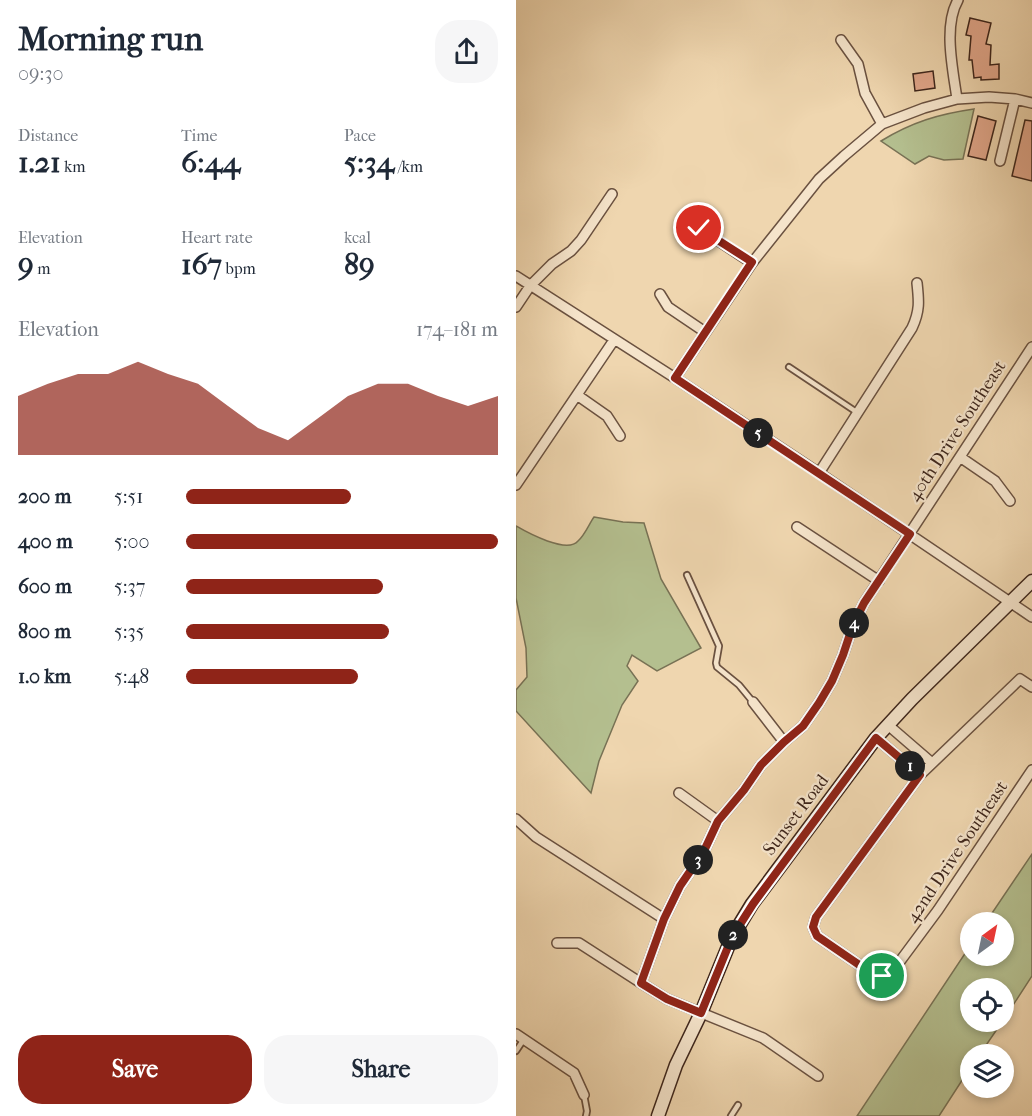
<!DOCTYPE html>
<meta charset="utf-8">
<style>
body{margin:0;font-family:"IM FELL French Canon",serif;background:#f6f6f7;color:#1f2937;height:100vh;display:flex;flex-direction:column;font-size:22px;white-space:nowrap}
*{box-sizing:border-box;margin:0}
p{font-size:20px;color:#747a83}
.icon{flex:none;width:33px;height:33px;fill:none;stroke:currentColor;stroke-width:2;stroke-linecap:round;stroke-linejoin:round}
.map{position:relative;flex:1;overflow:hidden}
.sheet{display:flex;flex-direction:column;background:#fff;width:516px}
.sheet>*{flex:none}
.needle{width:39px;rotate:33deg}
.tools{position:absolute;left:444px;top:912px;display:grid;gap:12px}
.tools a{display:grid;place-items:center;width:54px;height:54px;border-radius:50%;background:#fff;box-shadow:0 3px 9px #0003;font-size:30px}
.pin{position:absolute;display:grid;place-items:center;width:51px;height:51px;color:#fff;margin:-26px;border:3px solid #fff;border-radius:50%;box-shadow:0 2px 6px #0007}
.km{position:absolute;width:30px;height:30px;margin:-15px;border-radius:50%;background:#222;color:#fff;font-size:16px;line-height:30px;text-align:center}
.round{display:grid;place-items:center;flex:none;width:63px;height:63px;border-radius:24px;background:#f6f6f7}
.overview{display:flex;align-items:center;justify-content:space-between;height:102px;padding:0 18px}
h1{font-size:33px;font-weight:800;line-height:45px}
.metrics{display:grid;grid-template-columns:repeat(3,1fr);gap:9px;height:102px;padding:6px 18px}
.metrics div{display:grid;align-content:center}
.metrics b{font-size:30px;font-weight:800}
.metrics small{font-size:16px;font-weight:400}
.metrics p{font-size:16px}
.chart{height:168px;padding:12px 18px}
.chart p{display:flex;justify-content:space-between}
.chart svg{width:100%;height:108px;margin-top:6px;fill:#8f2418;opacity:.7}
.button{display:flex;gap:12px;margin-top:auto;padding:12px 18px}
.button a{flex:1;height:69px;border-radius:24px;background:#8f2418;color:#fff;font-size:24px;font-weight:800;line-height:69px;text-align:center}
.button a+a{background:#f6f6f7;color:#1f2937}
ul{padding:0 18px;list-style:none;font-size:20px}
li{display:grid;grid-template-columns:96px 72px 1fr;align-items:center;height:45px}
li i{height:15px;border-radius:8px;background:#8f2418}
main{display:flex;flex:1;min-height:0}
.map>svg:first-child{display:block}
.green{fill:#b4bf8f;stroke:#787255;stroke-width:1.5}
.building{fill:#e2a78b;stroke:#3d251b;stroke-width:1.5}
.lines{fill:none;stroke-linecap:round;stroke-linejoin:round}
.lane-casing{stroke:#6a5140;stroke-width:8}
.street-casing{stroke:#6a5140;stroke-width:12}
.secondary-casing{stroke:#3d251b;stroke-width:15}
.lane{stroke:#f5e4cb;stroke-width:4.5}
.street{stroke:#f5e4cb;stroke-width:9}
.secondary{stroke:#f5e4cb;stroke-width:12}
.route-casing{stroke:#fff;stroke-width:12}
.route{stroke:#8f2418;stroke-width:8}
.labels{text-anchor:middle;dominant-baseline:central;stroke-width:4.5;stroke-linejoin:round;paint-order:stroke}
.street-label{font-size:18px;fill:#3d251b;stroke:#f5e4cb}
</style>
<main>
<section class="sheet">
<div class="overview"><div><h1>Morning run</h1><p>09:30</p></div><a class="round"><svg class="icon" aria-label="share" viewBox="0 0 24 24"><path d="M12 15V3M7 8l5-5 5 5M5 13v7h14v-7"/></svg></a></div>
<div class="metrics">
<div><p>Distance</p><b>1.21<small> km</small></b></div>
<div><p>Time</p><b>6:44</b></div>
<div><p>Pace</p><b>5:34<small> /km</small></b></div>
</div>
<div class="metrics">
<div><p>Elevation</p><b>9<small> m</small></b></div>
<div><p>Heart rate</p><b>167<small> bpm</small></b></div>
<div><p>kcal</p><b>89</b></div>
</div>
<div class="chart"><p><span>Elevation</span>174–181 m</p>
<svg viewBox="0 0 160 44" preserveAspectRatio="none"><path d="M0 44V20L10 15L20 11L30 11L40 6L50 11L60 15L70 24L80 33L90 38L100 29L110 20L120 15L130 15L140 20L150 24L160 20V44z"/></svg>
</div>
<ul>
<li><b>200 m</b>5:51<i style="width:53%"></i></li>
<li><b>400 m</b>5:00<i style="width:100%"></i></li>
<li><b>600 m</b>5:37<i style="width:63%"></i></li>
<li><b>800 m</b>5:35<i style="width:65%"></i></li>
<li><b>1.0 km</b>5:48<i style="width:55%"></i></li>
</ul>
<div class="button"><a>Save</a><a>Share</a></div>
</section>
<div class="map">
<svg width="516" height="1116" viewBox="0 0 516 1116">
<rect width="100%" height="100%" fill="#efd6af"/>
<filter id="stains"><feTurbulence type="fractalNoise" baseFrequency=".00333" numOctaves="4"/><feColorMatrix values="0 0 0 0 .2 0 0 0 0 .09 0 0 0 0 .02 0 0 0 .5 -.17"/></filter>
<radialGradient id="worn" r=".72"><stop offset=".6" stop-color="#630" stop-opacity="0"/><stop offset="1" stop-color="#630" stop-opacity=".3"/></radialGradient>
<path class="green" d="M458 109 447 159 428 160 413 156 399 164 365 141C396 122 423 114 458 109Z
M78 517 107 522 128 523 145 579 185 648 141 671 116 655 111 666 122 681 106 705 83 761 75 793 0 711V690L11 677 10 648 0 598V526C12 533 51 554 62 541 69 535 73 524 78 517Z
M516 854V976L488 1019V988H454V1022H486L464 1054H454V1068L423 1116H341L454 946V956H488V922H470Z"/>
<path class="building" d="M454 18 475 23 470 44 475 45 474 65 483 64V79L465 80V77L458 78 456 60H453L455 36 450 35Z
M417 71 419 88 399 91 397 74Z
M462 116 480 121 470 160 452 156Z
M509 120 516 121V181L496 176Z"/>
<g class="lines">
<g class="lane-casing">
<path id="lane" d="M273 367 342 413
M171 575 203 646 200 663 201 667 223 685 237 702
M0 1051 8 1039
M68 1095 71 1111 70 1116
M215 1116 222 1105"/>
</g>
<g class="street-casing">
<path id="street" d="M325 40 342 64 349 93 366 124
M441 99C437 70 427 26 442 0
M484 161 499 99
M183 228 236 263
M0 276 159 378 303 473 516 617
M144 294 152 307 189 332
M0 307 14 286 36 264 55 251 65 240 96 194
M159 378 236 263 303 179 328 156 366 124 408 108 441 99 473 97 499 99 516 103
M61 395 91 416 104 436
M444 457 479 481 494 501
M303 473 396 328C404 311 403 301 401 283
M0 485 98 340
M281 527 363 581
M516 687 504 679 404 775 300 917 297 927 301 936 358 975 366 976 379 968 422 910 516 770
M237 702 268 742
M372 725 416 763
M360 738 404 775
M163 793 202 821
M0 819 20 837 148 919
M41 943H63L125 983 151 999 247 1038 302 1076
M125 983 148 919 164 886 188 851 202 821 228 790 245 765 268 742 287 726 303 703 316 681 327 655 337 625 348 603 516 347
M0 1034 58 1073 68 1095"/>
</g>
<g class="secondary-casing">
<path id="secondary" d="M142 1116 160 1065 185 1013 216 937 236 904 360 738 396 699 516 581"/>
</g>
<use href="#lane" class="lane"/>
<use href="#street" class="street"/>
<use href="#secondary" class="secondary"/>
</g>
<g class="lines">
<g class="route-casing">
<path id="route" d="M183 228 236 262 159 378 394 534 348 603 337 625 327 655 316 681 303 703 287 726 268 742 245 765 228 790 202 821 188 851 164 886 148 919 125 983 151 999 185 1013 216 937 237 904 360 738 404 775 300 917 297 927 301 936 358 975 366 976"/>
</g>
<use href="#route" class="route"/>
</g>
<g class="labels">
<g class="street-label">
<text transform="translate(441 431) rotate(-57)">40th Drive Southeast</text>
<text transform="translate(280 815) rotate(-53)">Sunset Road</text>
<text transform="translate(441 852) rotate(-56)">42nd Drive Southeast</text>
</g>
</g>
<rect width="100%" height="100%" filter="url(#stains)"/>
<rect width="100%" height="100%" fill="url(#worn)"/>
</svg>
<div class="tools">
<a><svg class="needle" viewBox="-14 -14 28 28"><path d="M0-13l5 13h-10z" fill="#e53935"/><path d="M0 13l5-13h-10z" fill="#747a83"/></svg></a>
<a><svg class="icon" aria-label="locate" viewBox="0 0 24 24"><circle cx="12" cy="12" r="6"/><path d="M12 2v4M12 18v4M2 12h4M18 12h4"/></svg></a>
<a><svg class="icon" aria-label="layers" viewBox="0 0 24 24"><path d="M12 4l9 5-9 5-9-5zM3 14l9 5 9-5"/></svg></a>
</div>
<div class="pin" style="left:366px;top:976px;background:#1e9e55"><svg class="icon" aria-label="arrive" viewBox="0 0 24 24"><path d="M6 21V4h12l-3 4 3 4H6"/></svg></div>
<div class="pin" style="left:183px;top:228px;background:#d93025"><svg class="icon" aria-label="check" viewBox="0 0 24 24"><path d="M5 12l5 5 9-10"/></svg></div>
<b class="km" style="left:394px;top:766px">1</b>
<b class="km" style="left:217px;top:935px">2</b>
<b class="km" style="left:182px;top:860px">3</b>
<b class="km" style="left:338px;top:623px">4</b>
<b class="km" style="left:242px;top:433px">5</b>
</div>
</main>
